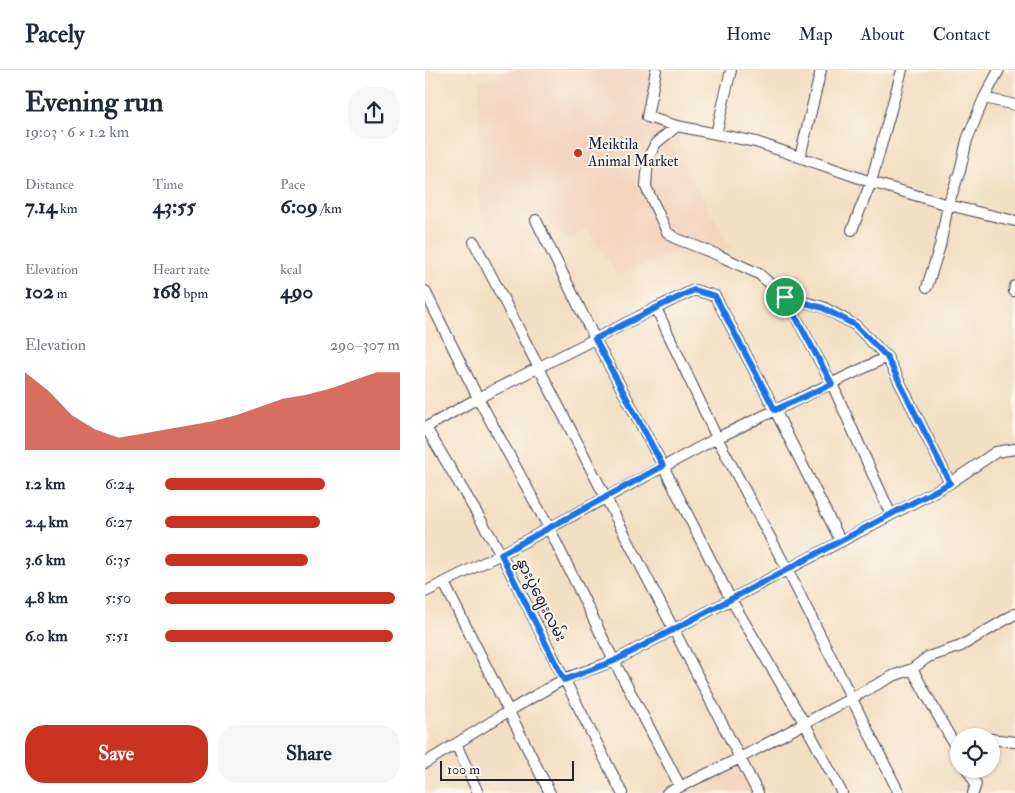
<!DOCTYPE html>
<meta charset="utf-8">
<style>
body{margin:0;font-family:"IM FELL Double Pica","Noto Sans Myanmar",serif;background:#f6f6f7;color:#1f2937;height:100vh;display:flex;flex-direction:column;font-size:19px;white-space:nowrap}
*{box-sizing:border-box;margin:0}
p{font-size:16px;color:#747a83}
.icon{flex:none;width:28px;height:28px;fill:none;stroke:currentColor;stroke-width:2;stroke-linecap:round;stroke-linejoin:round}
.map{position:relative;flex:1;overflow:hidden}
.drawer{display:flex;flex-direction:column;background:#fff;width:425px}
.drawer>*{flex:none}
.controls{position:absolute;left:525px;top:658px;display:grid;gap:10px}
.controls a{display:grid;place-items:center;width:50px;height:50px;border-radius:50%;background:#fff;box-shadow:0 1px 4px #0004;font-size:25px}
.scale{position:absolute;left:15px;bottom:12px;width:134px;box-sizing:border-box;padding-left:5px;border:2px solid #22223b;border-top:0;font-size:14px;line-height:18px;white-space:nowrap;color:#22223b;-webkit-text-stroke:4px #fbf7ec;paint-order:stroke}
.pin{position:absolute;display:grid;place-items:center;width:42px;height:42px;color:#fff;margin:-21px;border:2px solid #fff;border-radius:50%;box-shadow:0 1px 5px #0007}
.round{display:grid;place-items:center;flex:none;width:52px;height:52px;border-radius:20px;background:#f6f6f7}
.summary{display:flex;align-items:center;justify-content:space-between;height:85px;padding:0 25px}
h1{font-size:28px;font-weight:800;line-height:38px}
.stats{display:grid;grid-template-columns:repeat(3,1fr);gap:8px;height:85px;padding:5px 25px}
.stats div{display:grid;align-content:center}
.stats b{font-size:21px;font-weight:800}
.stats small{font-size:14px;font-weight:400}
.stats p{font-size:14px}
.chart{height:140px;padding:10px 25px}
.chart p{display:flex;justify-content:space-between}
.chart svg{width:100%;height:90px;margin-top:5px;fill:#c8321e;opacity:.7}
.primary-button{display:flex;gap:10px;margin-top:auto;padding:10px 25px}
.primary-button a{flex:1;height:58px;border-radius:20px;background:#c8321e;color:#fff;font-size:20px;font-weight:800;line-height:58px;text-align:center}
.primary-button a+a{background:#f6f6f7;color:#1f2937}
ul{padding:0 25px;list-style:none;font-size:16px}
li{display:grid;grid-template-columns:80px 60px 1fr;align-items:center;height:38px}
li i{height:12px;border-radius:6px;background:#c8321e}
header{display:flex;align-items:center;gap:30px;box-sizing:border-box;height:70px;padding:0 25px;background:#fff;border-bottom:1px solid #e0e1e3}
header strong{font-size:24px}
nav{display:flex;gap:28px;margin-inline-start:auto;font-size:18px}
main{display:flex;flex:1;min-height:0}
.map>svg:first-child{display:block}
.built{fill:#f3d4bf}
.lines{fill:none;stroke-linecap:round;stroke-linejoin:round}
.minor-casing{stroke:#413e4f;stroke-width:12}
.minor{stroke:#fff;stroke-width:10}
.route-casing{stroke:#fff;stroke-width:10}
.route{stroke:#1a73e8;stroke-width:6}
.poi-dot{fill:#c8321e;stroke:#fbf7ec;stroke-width:2}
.labels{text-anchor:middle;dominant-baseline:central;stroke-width:4;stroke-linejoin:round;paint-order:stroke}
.poi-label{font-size:15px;fill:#22223b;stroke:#fbf7ec;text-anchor:start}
.street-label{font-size:15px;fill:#22223b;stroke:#fbf7ec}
</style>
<header>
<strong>Pacely</strong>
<nav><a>Home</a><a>Map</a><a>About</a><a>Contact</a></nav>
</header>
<main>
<section class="drawer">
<div class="summary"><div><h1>Evening run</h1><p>19:03 · 6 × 1.2 km</p></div><a class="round"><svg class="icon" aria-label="share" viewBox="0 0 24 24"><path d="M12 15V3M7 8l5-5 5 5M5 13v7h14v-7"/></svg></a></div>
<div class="stats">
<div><p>Distance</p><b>7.14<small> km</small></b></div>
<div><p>Time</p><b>43:55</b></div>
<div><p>Pace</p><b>6:09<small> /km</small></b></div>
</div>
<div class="stats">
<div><p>Elevation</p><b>102<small> m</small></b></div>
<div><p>Heart rate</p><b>168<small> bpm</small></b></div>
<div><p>kcal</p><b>490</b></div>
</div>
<div class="chart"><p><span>Elevation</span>290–307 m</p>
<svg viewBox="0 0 160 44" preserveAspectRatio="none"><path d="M0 44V6L10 15L20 27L30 34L40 38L50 36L60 34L70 32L80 30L90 27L100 23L110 19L120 17L130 14L140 10L150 6L160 6V44z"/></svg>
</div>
<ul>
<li><b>1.2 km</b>6:24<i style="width:68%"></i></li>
<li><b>2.4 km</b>6:27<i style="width:66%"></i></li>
<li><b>3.6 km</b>6:35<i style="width:61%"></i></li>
<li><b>4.8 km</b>5:50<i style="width:98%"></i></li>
<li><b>6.0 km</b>5:51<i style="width:97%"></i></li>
</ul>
<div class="primary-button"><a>Save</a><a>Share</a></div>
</section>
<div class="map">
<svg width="590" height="723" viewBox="0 0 590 723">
<rect width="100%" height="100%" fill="#fbf7ec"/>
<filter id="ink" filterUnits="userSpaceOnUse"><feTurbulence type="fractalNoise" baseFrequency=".02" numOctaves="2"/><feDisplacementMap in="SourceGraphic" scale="10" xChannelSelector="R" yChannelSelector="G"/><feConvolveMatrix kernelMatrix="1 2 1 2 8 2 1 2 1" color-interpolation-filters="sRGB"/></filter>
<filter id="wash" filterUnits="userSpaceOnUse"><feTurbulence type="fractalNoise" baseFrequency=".0096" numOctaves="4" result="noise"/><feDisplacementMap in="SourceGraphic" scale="20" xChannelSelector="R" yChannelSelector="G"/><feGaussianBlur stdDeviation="1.12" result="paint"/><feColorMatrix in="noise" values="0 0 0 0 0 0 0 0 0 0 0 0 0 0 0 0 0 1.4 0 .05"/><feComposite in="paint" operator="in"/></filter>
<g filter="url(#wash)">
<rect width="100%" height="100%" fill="#f3dfc3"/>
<path class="built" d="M83 0H230L225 38 307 180H259L192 205 163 159 144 170 105 141 62 165 54 129V12Z
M315 693 330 723H254Z"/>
</g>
<g filter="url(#ink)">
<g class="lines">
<g class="minor-casing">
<path id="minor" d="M231 0 222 47 252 56
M559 28 590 35
M291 64 306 0
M375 87 396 0
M111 150 170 269 238 396 305 528 380 654 417 723
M427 160 446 112 477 0
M49 172 333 723
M502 217 515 176 523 135 535 101 542 70 559 28 574 0
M0 221 53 328 124 458 189 591 255 716
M589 221 590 216
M360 227 398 237 430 255 462 287 525 413
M0 356 76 484 197 723
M0 358 53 328 231 238
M466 445 407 314 360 227 334 204 293 185 250 168 242 162 221 117 223 88 231 73 252 56 331 72 446 112 523 135 590 151
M416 472 350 340 290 226 269 220 231 238 292 368 362 499 474 723
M19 513 125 723
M0 522 76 484 292 368 462 287
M487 599 534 683
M566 669 590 672
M31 674 53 723
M0 693 82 642 139 609 189 591 466 445 525 413 571 382 590 379
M542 699 551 714 548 723
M242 723 315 688 468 606 487 599 503 587 536 576 590 544"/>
</g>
<use href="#minor" class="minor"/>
</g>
</g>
<g class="lines" filter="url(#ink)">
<g class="route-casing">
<path id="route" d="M269 220 290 226 350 340 407 314 360 227 398 238 430 255 462 287 525 413 189 591 139 610 76 484 238 396 170 269 231 238Z"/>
</g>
<use href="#route" class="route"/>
</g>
<circle class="poi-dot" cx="153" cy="83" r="5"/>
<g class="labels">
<g class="poi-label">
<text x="163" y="74">Meiktila<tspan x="163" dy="17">Animal Market</tspan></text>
</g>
<g class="street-label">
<text transform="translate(116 530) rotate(63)">နွားပွဲဈေးလမ်း</text>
</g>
</g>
</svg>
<div class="controls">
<a><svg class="icon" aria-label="locate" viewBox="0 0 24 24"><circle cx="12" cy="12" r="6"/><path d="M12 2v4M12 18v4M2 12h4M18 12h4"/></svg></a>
</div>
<div class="scale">100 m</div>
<div class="pin" style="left:360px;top:227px;background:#1e9e55"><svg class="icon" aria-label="arrive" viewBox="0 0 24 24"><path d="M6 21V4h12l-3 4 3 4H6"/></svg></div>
</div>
</main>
